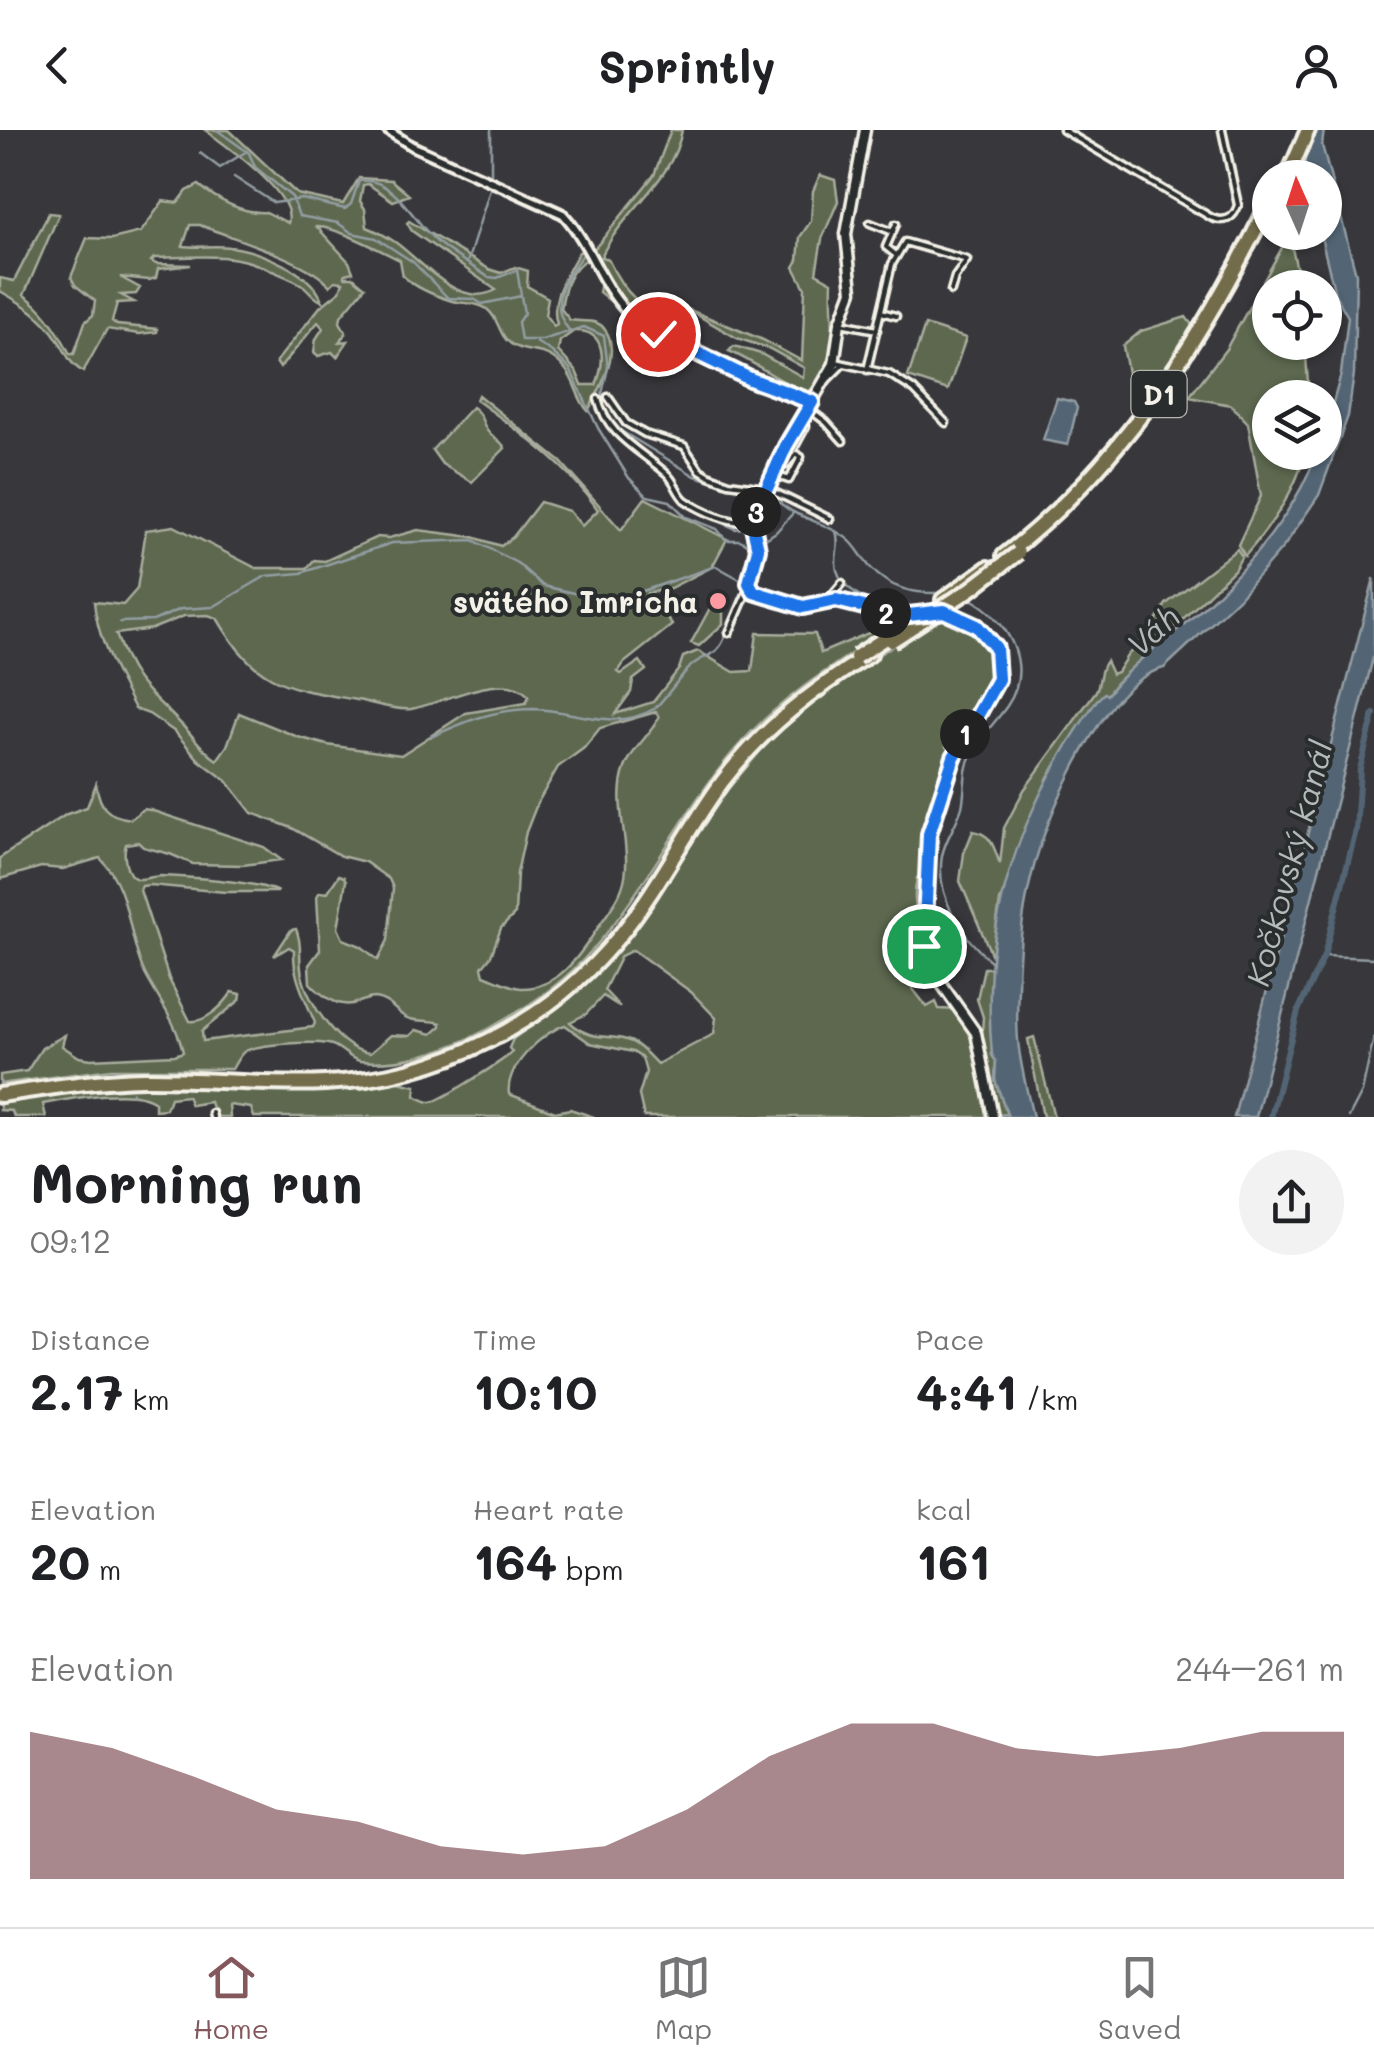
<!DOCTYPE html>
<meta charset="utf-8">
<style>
body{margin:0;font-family:Mali,sans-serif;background:#f2f2f2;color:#202124;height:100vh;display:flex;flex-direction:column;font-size:38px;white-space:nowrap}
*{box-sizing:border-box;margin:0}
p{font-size:32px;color:#757577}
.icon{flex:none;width:55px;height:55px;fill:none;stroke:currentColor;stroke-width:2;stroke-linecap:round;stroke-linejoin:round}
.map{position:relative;height:987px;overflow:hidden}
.side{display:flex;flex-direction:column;background:#fff;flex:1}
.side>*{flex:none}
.needle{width:65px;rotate:357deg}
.fabs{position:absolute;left:1252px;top:30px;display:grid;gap:20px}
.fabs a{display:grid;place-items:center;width:90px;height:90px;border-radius:50%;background:#fff;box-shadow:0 2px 8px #0004;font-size:50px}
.pin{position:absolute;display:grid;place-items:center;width:85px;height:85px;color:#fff;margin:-42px;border:5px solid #fff;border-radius:50%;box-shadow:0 2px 10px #0007}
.km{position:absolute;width:50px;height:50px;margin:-25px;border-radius:50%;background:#222;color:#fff;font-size:28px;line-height:50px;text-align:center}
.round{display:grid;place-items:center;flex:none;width:105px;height:105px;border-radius:52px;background:#f2f2f2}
.headline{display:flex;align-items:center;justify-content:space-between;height:170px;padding:0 30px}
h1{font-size:55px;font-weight:700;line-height:75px}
.metrics{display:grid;grid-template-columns:repeat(3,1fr);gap:15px;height:170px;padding:10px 30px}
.metrics div{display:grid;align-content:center}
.metrics b{font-size:50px;font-weight:700}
.metrics small{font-size:28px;font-weight:400}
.metrics p{font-size:28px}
.chart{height:280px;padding:20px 30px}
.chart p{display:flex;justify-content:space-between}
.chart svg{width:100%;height:180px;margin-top:10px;fill:#84575d;opacity:.7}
header{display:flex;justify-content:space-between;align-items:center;height:130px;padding:0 30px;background:#fff;font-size:45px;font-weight:700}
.tab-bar{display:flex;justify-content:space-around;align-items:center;height:140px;border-top:2px solid #e0e0e0;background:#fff;font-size:28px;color:#757577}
.tab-bar a{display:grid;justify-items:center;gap:5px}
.tab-bar .selected{color:#84575d}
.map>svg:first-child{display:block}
.green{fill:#5d684f;stroke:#a8ac9c;stroke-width:2.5;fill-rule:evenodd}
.water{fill:#536575;stroke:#939da3;stroke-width:2.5}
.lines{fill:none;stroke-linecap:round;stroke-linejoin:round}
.stream{stroke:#939da3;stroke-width:2.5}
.river{stroke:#536575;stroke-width:6}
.minor-casing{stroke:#f4f1e8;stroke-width:11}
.tertiary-casing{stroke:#f4f1e8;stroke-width:14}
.secondary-casing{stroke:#f4f1e8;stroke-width:15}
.motorway-casing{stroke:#f4f1e8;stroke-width:20}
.minor{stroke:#2a2d2e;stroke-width:4}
.tertiary{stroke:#2a2d2e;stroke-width:6}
.secondary{stroke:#2a2d2e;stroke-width:8}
.motorway{stroke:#736c4b;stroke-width:12}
.motorway-bridge-casing{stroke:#f4f1e8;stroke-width:20;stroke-linecap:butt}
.motorway-bridge{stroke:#736c4b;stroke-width:12}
.route-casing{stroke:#fff;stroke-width:20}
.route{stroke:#1a73e8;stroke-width:12}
.poi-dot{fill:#ff9aa2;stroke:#2a2d2e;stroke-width:4}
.labels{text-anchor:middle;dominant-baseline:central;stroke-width:8;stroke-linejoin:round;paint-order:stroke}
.shield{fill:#2a2d2e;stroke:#b7b6b0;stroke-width:2.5}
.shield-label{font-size:28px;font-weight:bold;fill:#f4f1e8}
.poi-label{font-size:30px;font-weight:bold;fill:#f4f1e8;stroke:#2a2d2e;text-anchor:end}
.water-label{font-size:32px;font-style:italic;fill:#b4b9ba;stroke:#2a2d2e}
</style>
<header><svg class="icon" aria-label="back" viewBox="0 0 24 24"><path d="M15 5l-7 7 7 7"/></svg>Sprintly<svg class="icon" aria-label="person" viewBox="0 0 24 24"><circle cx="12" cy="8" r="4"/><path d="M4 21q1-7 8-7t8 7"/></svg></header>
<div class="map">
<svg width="1374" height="987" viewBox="0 0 1374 987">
<rect width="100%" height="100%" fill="#38383c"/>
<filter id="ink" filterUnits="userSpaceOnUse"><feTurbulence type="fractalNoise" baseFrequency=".01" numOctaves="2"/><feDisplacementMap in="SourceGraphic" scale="20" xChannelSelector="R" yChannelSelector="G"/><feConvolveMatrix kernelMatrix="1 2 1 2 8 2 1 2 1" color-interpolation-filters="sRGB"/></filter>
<g filter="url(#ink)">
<path class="green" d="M205 0H229L297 64 343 74 359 48 391 50 409 65 393 71 368 54 363 55 360 71 365 79 367 97C377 101 386 106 395 112 422 131 459 180 496 160L412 101 407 93 409 91 489 139 501 143 515 137 528 141 527 156 548 168 545 185 554 196 557 194C549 170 567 143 579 122L593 120 601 111 654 45 671 0H682C673 52 622 81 601 127L608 129C625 166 640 176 676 193L684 182 688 186 684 201 677 211 630 187 599 162 601 153 589 128C569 138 564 158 561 179L570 190C579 192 594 189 602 196 624 218 600 260 588 281 577 269 576 253 566 240 545 214 531 227 511 214 499 206 499 190 489 181 480 172 463 174 452 171 436 166 415 157 403 146L400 130C381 121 337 97 317 97L349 132 353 142 345 144V147H353L365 157 341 186 340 192 346 203 339 212 348 211 337 227 332 222 318 226 314 222 316 209 323 198 318 192 280 238 276 232 320 177 340 161 343 152 335 151 330 156C308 130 234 109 200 95H190L183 116C198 118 215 115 230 117 258 120 314 143 322 171 312 168 309 158 299 153 290 148 280 144 270 140 232 121 194 127 154 128L151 131 156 134 191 135 158 139 156 148 149 150 120 147 140 158 136 164 121 165 134 172 117 173 112 191 117 195 157 199V202L139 204 107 199 83 242C66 230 69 226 58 210 44 187 23 174 0 161V148L14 151 49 83 59 84 24 165C45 179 59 202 70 224H74L85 192 93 185 95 171 75 155 71 147 87 108 112 109 141 102 163 71 178 73 187 61 199 55C217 70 243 84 266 82L288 93C297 65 227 16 205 0ZM574 201C607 199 605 232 596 255H582L576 241 558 221 560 211Z
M820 45 835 50 838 71 822 109 816 143 832 152C830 179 837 210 829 236 825 246 814 255 808 263 779 252 757 233 729 221L734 216 761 224 803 247 804 238 770 219 737 208 685 178 763 210 802 231 805 158 794 137 798 130 800 107 811 91 813 61Z
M1289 105 1301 157 1270 158V212L1305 213 1309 267 1270 268V322L1305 323C1296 361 1271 396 1245 426L1238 415 1261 366 1248 293 1231 275 1189 267 1226 219Z
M1186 187 1192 195 1191 203 1136 286 1123 216 1141 201Z
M925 195 966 208 948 260 908 247Z
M478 265 561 332 621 400 645 368 727 409 712 437 668 459 647 463 645 469 659 476 672 495 624 533 618 542 621 544 640 531 646 540 633 550 631 562 615 584 653 572 679 539 683 527 698 521 734 542 752 541 757 503 815 504 821 523 897 491 898 493C839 532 778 568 732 623 677 688 642 769 582 831 550 864 511 888 470 908 437 923 397 935 360 931 348 929 340 915 328 914 312 911 259 914 245 921 239 925 236 933 232 939H111L0 954V945L27 941 42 918 65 905 62 916 79 927 91 929 175 925 183 922C177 893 158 869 145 844 126 804 132 761 100 728L63 739 41 737 0 749V728L67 684 87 677 96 654C100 677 106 686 131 689L143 679 150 680 264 717 281 730 243 735 193 734 170 724 143 717 138 712 126 714C123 723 125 746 137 749 142 750 154 746 160 746 187 747 257 751 278 762H225L150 755 142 756 140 760 169 849 190 891C205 893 224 875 232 862L241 864 240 870 202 901 203 911 313 897 315 893C305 867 293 849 294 820L289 817 274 826 291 800 296 799C303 814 298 829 302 845 308 874 340 920 370 923L391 905 410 906 416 900 432 904 441 896V893C428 889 412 893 402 885 393 878 388 870 375 868 367 868 359 873 352 874 336 877 319 863 310 853L309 835 320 820 317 766 320 762 327 763 339 745 344 747 346 751 338 798 343 809 361 816 378 830 388 810 393 758 389 749 365 732 341 726 292 698 252 683 227 651 199 630 175 602 149 584 135 579C117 543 98 513 94 472L123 475 137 459 146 400 174 396 256 438H307L314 430 325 431 377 407 389 408 418 400 473 407 501 416 513 407 540 372 569 381 582 396 598 380C569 336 518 300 476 270ZM208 485 217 488C257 556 284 557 357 570 373 573 395 581 411 579 442 574 504 538 529 566L526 573 466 583 401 625 327 615 298 607 239 583 227 616 217 630C202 620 195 608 182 595 148 560 133 554 116 504L152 499 184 486ZM656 582 659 587C651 605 632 618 625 638 613 670 628 705 626 737 625 761 614 774 601 793 583 820 561 859 521 858 510 857 495 849 484 845L482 837 491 826 501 798 515 784 517 743 526 702 537 674 558 637 584 618 600 598Z
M472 277C483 284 481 292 488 302 494 309 500 309 505 318L472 352 442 334 432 320Z
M1237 419 1242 426 1234 440 1116 553 1107 565 1097 570 1048 647 1000 771 992 826 960 751 964 723 973 701C993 704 994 719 1000 734L1004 698 1024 660 1096 561C1101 551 1099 539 1106 531L1112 544 1117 542 1127 526 1150 501 1166 474Z
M710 478 723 480V494L699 516 691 513Z
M947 483C1025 525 993 551 958 613L955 616 948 613 946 617 953 623C935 662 924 706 922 747L917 748C912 770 917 781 921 802L918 808 921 832 913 859 927 877 936 872 939 879 958 880 975 903 990 987H644L639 965 646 942 642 928 633 922 590 913 565 895C541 903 505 938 509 964L555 982 570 979 594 987H254L251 978 229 975 230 987H215L210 972 191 975 187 966 170 968 166 979 155 980V972C135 956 68 969 43 974L46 987H14L12 981 0 980V970L128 954 297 959 398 952 416 956 415 966C419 968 426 972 430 972 438 973 509 927 512 922L509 918 513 909 574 863 600 837 646 782 728 659 785 592 878 525ZM633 820 691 862 716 888 714 904 657 934C650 927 641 916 632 912 611 902 593 914 570 892L586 884 603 866 620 877 604 860 621 826Z
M984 838H991L992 925 996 931 995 950 1008 987H999L982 903 983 887 977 869Z
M1034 907 1054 987H1043L1028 909Z"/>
<path class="water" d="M1300 0H1324L1322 15 1356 144 1354 244 1348 286 1319 365 1285 415 1238 469 1164 538C1128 547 1103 586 1085 617 1040 697 1019 765 1018 858 1017 878 1016 899 1019 919 1022 942 1028 965 1033 987H1008L995 950 996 931 992 925C979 790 1020 678 1097 570L1104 563 1107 565C1134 529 1172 507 1204 477 1250 435 1295 382 1317 323L1325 322V301L1341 244 1348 187 1335 164 1320 103 1325 102V48L1303 47 1302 40 1305 33Z
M1057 268 1074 272 1077 278 1068 315 1043 310Z
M1374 448V524L1256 987H1234Z"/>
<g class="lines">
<path class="stream" d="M217 0 249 23 255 37 292 67 299 86 338 93 352 103 376 108 413 132 448 168 474 169 482 174 521 166 524 183 518 192 521 210H542L584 197 604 206 608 238 601 268 613 296 695 346 761 365
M491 0V48
M200 23 220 38 247 21
M234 47 274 73 302 69 345 79 351 74 359 51C393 45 414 92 436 111 452 125 471 135 488 147L497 148 517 140 521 165
M467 133 491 56
M569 200C546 174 567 144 585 122
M536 212 552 222 570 239 598 298 629 348 647 366 670 371 686 387 717 399 726 410H740L755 418
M768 367C780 371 785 378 795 383 812 391 830 396 845 407 856 414 861 427 870 437 889 459 914 464 942 463
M719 391 736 399 749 397
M836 401C840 413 836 420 836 433 836 457 869 472 888 479
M761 418V412L776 402 794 382
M742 465 746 455
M969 468C1007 488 1035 535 1007 576 995 593 981 606 971 625 963 640 966 660 962 677 957 694 945 709 942 726 935 766 962 808 992 832
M920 479 929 474
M896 481 912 480
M120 492 153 491 181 479 213 477 266 446 301 443 392 413 473 410 517 433 543 456 582 465 628 466 716 436 745 452
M727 502 739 470
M431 607C466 591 495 579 534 579 575 580 614 602 654 579 660 575 680 547 688 539 703 522 716 531 726 505
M1324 826 1374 828
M132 962V964
M997 985 1007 984
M1349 987 1362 962 1374 907"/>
<path class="river" d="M1271 987 1298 881 1324 826 1356 700 1360 639 1374 584"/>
<g class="minor-casing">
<path id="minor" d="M1063 0 1212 88C1225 93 1234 88 1238 75L1222 0
M870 93 893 102
M896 125 886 117 896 94
M881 182 896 186
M840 193 877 200
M836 232 889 244 914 260 946 293
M867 240 892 134 905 112 967 130 955 147 951 161
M827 250 842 235
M608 267 626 293 645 304 684 316 700 340 710 346 729 353 766 358 830 389
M598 269C607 306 640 320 667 344 675 351 677 363 685 370 702 382 731 394 752 392
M810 280 826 292 843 311
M792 322 806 296
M782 329C793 321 805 300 806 286
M772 344 789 350 801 327 796 324 786 335
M826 472 842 453
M729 503 750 455
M212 983 213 987"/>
</g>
<g class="tertiary-casing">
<path id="tertiary" d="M387 0 412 16 563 84C590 113 599 152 626 181 663 220 761 251 812 273"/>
</g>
<g class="secondary-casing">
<path id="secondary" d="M865 0 846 104 852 161 840 193 834 234 786 316 752 392 758 419 749 453 756 463 803 477 836 471 900 485 937 481 952 483 981 499 995 518 997 549 956 622 929 704 924 813 931 839 976 903 993 987"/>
</g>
<g class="motorway-casing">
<path id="motorway" d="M1287 48 1308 0
M1004 426C1124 333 1204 205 1270 71
M943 470 988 438
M0 965C48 958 95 950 143 949 204 948 264 956 325 953 440 948 549 894 621 804 659 757 686 701 722 652 762 599 814 559 870 524"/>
</g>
<use href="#minor" class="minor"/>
<use href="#tertiary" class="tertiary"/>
<use href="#secondary" class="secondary"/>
<use href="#motorway" class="motorway"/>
<g class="motorway-bridge-casing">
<path id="motorway-bridge" d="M891 511 971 459 1018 423
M856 527 896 501"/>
</g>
<use href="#motorway-bridge" class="motorway-bridge"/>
</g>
</g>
<g class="lines" filter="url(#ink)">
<g class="route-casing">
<path id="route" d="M658 204 750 249 812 272 786 316 752 392 758 419 749 453 754 462 803 477 836 470 900 486 944 481 977 496 996 518 998 549 954 627 929 704 924 816"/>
</g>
<use href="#route" class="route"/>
</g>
<circle class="poi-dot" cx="718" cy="471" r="10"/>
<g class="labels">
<rect class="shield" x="1131.5" y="241" width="55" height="46" rx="8"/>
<g class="shield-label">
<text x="1159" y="264">D1</text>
</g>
<g class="poi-label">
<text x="698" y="471">svätého Imricha</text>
</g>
<g class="water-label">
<text transform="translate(1152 500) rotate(-42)">Váh</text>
<text transform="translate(1288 733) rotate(-75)">Kočkovský kanál</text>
</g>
</g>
</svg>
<div class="fabs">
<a><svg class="needle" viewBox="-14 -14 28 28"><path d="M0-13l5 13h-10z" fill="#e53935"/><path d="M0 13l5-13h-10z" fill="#757577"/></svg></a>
<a><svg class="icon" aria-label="locate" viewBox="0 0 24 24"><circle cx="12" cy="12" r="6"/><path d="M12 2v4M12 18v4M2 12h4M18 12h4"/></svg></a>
<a><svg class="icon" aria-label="layers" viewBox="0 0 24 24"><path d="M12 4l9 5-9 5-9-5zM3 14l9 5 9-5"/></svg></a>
</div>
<div class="pin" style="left:924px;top:816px;background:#1e9e55"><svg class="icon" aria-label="arrive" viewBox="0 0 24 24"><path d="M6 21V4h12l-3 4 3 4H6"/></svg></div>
<div class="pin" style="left:658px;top:204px;background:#d93025"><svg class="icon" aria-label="check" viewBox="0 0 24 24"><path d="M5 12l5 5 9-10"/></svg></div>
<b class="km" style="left:965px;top:604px">1</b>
<b class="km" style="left:886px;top:483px">2</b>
<b class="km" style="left:756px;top:382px">3</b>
</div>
<section class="side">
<div class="headline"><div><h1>Morning run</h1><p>09:12</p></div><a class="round"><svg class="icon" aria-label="share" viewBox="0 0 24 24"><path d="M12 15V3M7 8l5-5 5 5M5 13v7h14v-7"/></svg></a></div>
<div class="metrics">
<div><p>Distance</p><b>2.17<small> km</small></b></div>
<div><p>Time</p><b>10:10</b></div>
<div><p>Pace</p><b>4:41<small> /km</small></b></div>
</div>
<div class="metrics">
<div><p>Elevation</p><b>20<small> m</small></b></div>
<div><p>Heart rate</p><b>164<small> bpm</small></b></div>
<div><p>kcal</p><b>161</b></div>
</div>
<div class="chart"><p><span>Elevation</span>244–261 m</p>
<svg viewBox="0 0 160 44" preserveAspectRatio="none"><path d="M0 44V8L10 12L20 19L30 27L40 30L50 36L60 38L70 36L80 27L90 14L100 6L110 6L120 12L130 14L140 12L150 8L160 8V44z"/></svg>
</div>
</section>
<nav class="tab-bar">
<a class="selected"><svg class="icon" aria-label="home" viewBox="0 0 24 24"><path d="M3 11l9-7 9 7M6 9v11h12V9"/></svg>Home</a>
<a><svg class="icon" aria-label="map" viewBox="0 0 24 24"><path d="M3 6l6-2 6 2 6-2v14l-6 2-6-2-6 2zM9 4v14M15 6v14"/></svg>Map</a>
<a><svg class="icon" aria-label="saved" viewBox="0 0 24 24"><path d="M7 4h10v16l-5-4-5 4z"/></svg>Saved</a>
</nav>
